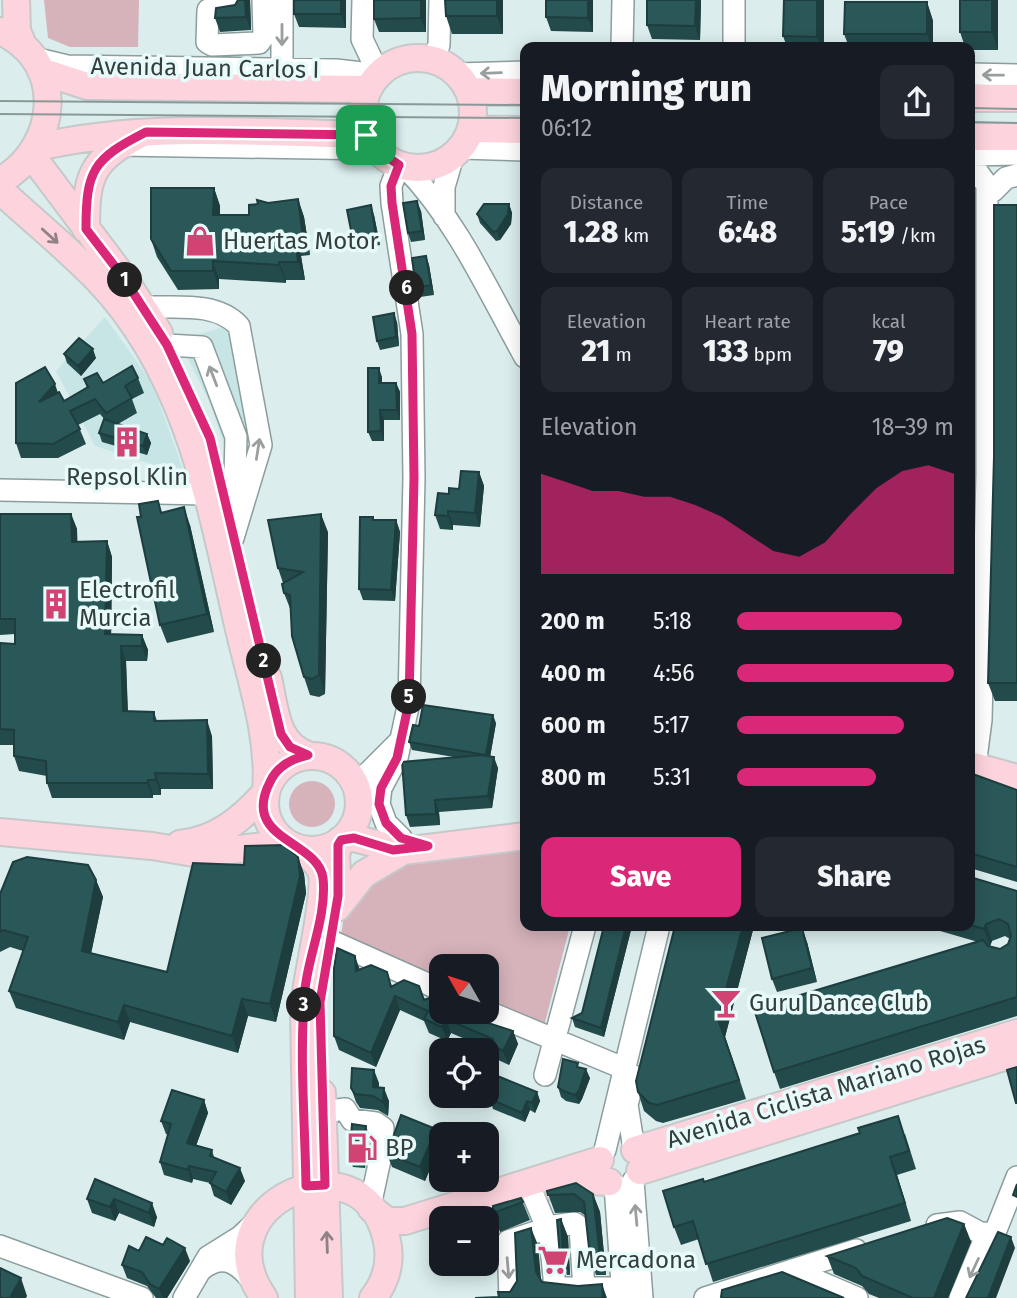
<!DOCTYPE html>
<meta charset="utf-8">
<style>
body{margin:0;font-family:"Fira Sans",sans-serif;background:#242831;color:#f1f3f6;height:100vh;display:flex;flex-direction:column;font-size:26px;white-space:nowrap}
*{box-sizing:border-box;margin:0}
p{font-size:23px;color:#9ea1a6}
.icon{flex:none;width:38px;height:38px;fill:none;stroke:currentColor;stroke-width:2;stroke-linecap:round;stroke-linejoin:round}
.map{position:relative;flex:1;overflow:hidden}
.panel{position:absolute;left:520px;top:42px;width:455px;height:889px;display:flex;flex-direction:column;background:#171b24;border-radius:14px;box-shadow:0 4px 18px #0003}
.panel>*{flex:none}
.needle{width:46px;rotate:309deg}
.controls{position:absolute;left:429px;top:954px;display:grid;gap:14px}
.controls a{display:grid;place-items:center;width:70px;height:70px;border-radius:14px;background:#171b24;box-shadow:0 4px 18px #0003;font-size:35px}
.pin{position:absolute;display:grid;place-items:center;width:60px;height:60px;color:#fff;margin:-30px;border-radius:14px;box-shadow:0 4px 10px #0006}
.km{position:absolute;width:35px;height:35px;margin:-18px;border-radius:50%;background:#222;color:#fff;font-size:19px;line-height:35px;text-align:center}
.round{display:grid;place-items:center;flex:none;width:74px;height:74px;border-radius:14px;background:#242831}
.head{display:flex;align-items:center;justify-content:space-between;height:119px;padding:0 21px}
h1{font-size:38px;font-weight:800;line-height:52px}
.stats{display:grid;grid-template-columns:repeat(3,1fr);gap:10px;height:119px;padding:7px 21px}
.stats div{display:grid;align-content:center;border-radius:14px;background:#242831;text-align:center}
.stats b{font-size:30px;font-weight:800}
.stats small{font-size:19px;font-weight:400}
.stats p{font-size:19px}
.chart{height:196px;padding:14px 21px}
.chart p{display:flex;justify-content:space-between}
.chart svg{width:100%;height:126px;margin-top:7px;fill:#db2777;opacity:.7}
.primary-button{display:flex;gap:14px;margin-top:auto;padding:14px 21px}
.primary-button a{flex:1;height:80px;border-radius:14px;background:#db2777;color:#fff;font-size:28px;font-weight:800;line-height:80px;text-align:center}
.primary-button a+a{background:#242831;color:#f1f3f6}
ul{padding:0 21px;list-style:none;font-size:23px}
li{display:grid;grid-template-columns:112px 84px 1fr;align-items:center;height:52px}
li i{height:18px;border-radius:9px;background:#db2777}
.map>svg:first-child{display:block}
.built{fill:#c8e5e5}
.green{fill:#d6b3bb}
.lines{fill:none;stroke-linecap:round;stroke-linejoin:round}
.minor-casing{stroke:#8c9d9d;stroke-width:24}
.major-casing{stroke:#c6c9c9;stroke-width:30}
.minor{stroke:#fff;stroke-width:21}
.major{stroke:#fdd4dd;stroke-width:26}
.tram{stroke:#8b9898;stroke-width:2}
.wall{fill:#244b4c;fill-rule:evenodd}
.shaded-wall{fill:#1d3d3e}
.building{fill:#2a5758;stroke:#1d3d3e;stroke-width:2}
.oneway{stroke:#9a9e9e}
.oneway2{stroke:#8f8185}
.route-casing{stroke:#fff;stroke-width:14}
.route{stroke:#db2777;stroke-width:9}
.labels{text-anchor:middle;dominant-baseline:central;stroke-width:7;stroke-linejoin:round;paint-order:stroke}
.street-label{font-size:24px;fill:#353d3d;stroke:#e8fbfb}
.poi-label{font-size:24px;fill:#353d3d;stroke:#e8fbfb;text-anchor:start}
</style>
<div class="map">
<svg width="1017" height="1298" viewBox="0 0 1017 1298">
<rect width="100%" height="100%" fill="#dbeded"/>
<path class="built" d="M105 317 152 383 185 475 95 446 56 371Z
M227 326 248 429 241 494 209 401 179 340Z"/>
<path class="green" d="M44 0H139L138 47H70L48 38Z
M289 804a23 23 0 1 1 46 0a23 23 0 1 1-46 0Z
M525 846V926H570L543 1030 487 1004 486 966H441V982L341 935 344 916 353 898 392 865Z"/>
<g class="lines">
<g class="minor-casing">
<path id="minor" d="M363 0 362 39 379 75
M233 8 208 10 207 42 212 45 259 43 264 36 263 0
M622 47 623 0
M734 47V0
M42 60 67 66 336 70 379 75
M433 60 439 45 440 0
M282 70V0
M458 74 525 72
M970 74 1017 75
M120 145 376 149
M462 148 525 150
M970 155 1017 154
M970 162 987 185V474L981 720 975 766
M399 165 391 186 392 203 412 334 414 478 409 702 397 758 381 788 379 804 386 823 401 838
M405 167C457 220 489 293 525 357
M987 191H993L1006 178 1017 175
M444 216V187L453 156
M143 307C175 308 216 301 239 326L261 445 233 538
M167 345 202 347 236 437 234 512
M0 490 208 494
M359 798 369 772 398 743
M329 940 441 990
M486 1011 623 1068 634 1077
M545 1075 585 926
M631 1089 627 1105 634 1149
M323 1112 345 1109 352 1120 376 1123 383 1128 381 1155 370 1206
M605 1150 659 926
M633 1181 642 1298
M615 1185 623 1298
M534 1197 550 1235 555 1288H622
M937 1225 960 1222 986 1236 960 1298
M985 1233 991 1234 996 1230 1017 1177
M0 1246 142 1298
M202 1269C225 1251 240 1265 255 1284
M792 1270 857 1298
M184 1298 208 1257 240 1237 259 1219
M510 1298 508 1241 554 1226 574 1223 580 1227 584 1290
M705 1298 856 1250"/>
</g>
<g class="major-casing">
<path id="major" d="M16 0 17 31 24 47
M0 31C68 61 59 148 0 181
M363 113a55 55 0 1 1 110 0a55 55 0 1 1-110 0Z
M41 71 87 86 367 89
M469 91 525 92
M970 98H1017
M471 129 525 130
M970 137H1017
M38 147C145 122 257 133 366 135
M32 156 123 277 159 333
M0 190C32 220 67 248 98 280 188 374 210 503 238 625 250 678 271 737 266 792
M86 229C86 175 91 160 141 134
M268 678C275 708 275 744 308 755
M265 803a47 47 0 1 1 94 0a47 47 0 1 1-94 0Z
M970 765 1017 778
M0 832 152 846 200 854 287 843
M340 840 354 838 403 851 525 836
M180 844C217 840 242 819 266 792
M296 847C304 853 315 859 320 869 330 887 305 980 304 1009L309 1298
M338 895 336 855 340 840
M337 908 364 874 403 851
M322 1093 329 1298
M635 1150 1017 1033
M640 1171 1017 1053
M559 1190 589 1181 609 1182
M371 1208 387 1221H405L600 1160
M264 1298C198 1204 361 1133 386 1237 392 1259 387 1280 373 1298"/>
</g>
<use href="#minor" class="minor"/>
<use href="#major" class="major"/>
<path class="tram" d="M0 101 525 105
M970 108 1017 109
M0 114 525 118
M970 122 1017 123"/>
</g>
<path class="wall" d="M250 0 251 30 220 32 215 18 235 5Z
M294 0H346V28L299 27 294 14Z
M374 0H426V32H379L374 19Z
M445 0H503V34H452L446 16Z
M593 0V32L551 31 546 17Z
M701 0 700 40 652 39 647 25Z
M824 0V47H787L783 36Z
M960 0H998V50H970V47H965L960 32Z
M927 2 933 21V47H849L844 34Z
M214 188 220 206V215H249L268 203 298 199 304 217 310 255 301 256 305 280H286V283L219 279V289L178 290 157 257 151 239Z
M509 204 512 213 511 224 500 240 496 241 480 223 477 214Z
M1017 205V701H995L988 683Z
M421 211 425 240 411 242 408 233Z
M374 215 380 245 356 249 353 240Z
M426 256 429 265 434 295 420 297 416 288Z
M397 322 399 346 380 350 377 341Z
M64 354 96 358 81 376 67 363Z
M382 377V383H396L400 392V420H384V441H372L368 432Z
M138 378 144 393 132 399 137 413 118 424 147 434 151 443 147 455 102 442 99 433 105 420 100 414 78 425 86 444 58 458H21L16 443 58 393 64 401 87 388 84 379 103 383Z
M479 472 484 486 480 527 453 525V530L440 529 435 515 449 494 459 489Z
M158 501 162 513 190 525 214 632 167 643 160 625 141 517Z
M0 514H71L77 529V542L107 541 112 557 111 634 142 635 148 650 147 661H126L128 711 154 712 157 721 212 736 213 789H161V795H153V798H52L47 783V776L19 771 14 756V745H0V643L15 644V634L0 635Z
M374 520H396L400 532 395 601 363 600 359 589Z
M328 532 325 694 319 697 310 695 304 677 291 611 284 593 283 583 278 568Z
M496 723 490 757 498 768 492 808 439 812 440 825 410 827 406 815 454 757 412 750 409 742Z
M970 773 1017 790V882L970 868Z
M298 857 304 874 306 893 276 1022 248 1016 238 1053 130 1022 124 1040 16 1008 9 991 23 951 10 947 0 952V894L96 880 103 897 91 953 167 972 244 865Z
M970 877 1017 891V1016L780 1089 774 1072 978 942 923 926H970ZM1005 936 1010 939 1008 944 1000 949 987 945 990 946 992 941Z
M604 926H632L604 1037 575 1027 572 1018 582 1013Z
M675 926H754L725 1037 746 1099 663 1123 656 1121 644 1111 638 1092Z
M807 942 817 982 777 992 772 979Z
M360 970 392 987 424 1000 461 1015 513 1031 518 1044 509 1065 496 1059 493 1051 451 1033 447 1041 429 1033 424 1021 400 1010 376 1067 339 1050 334 1036Z
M579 1067 590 1078 582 1099 579 1104 566 1101 561 1097 558 1087Z
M379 1083V1087L389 1101 388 1116 378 1110 360 1108 356 1102 351 1088Z
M489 1085 537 1092 540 1101 535 1113 530 1110 525 1122 493 1109 490 1099 492 1093Z
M204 1100 208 1113 196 1146 212 1150 214 1157 245 1181 231 1205 214 1196 210 1183 193 1179 192 1183 164 1175 160 1162 168 1135 166 1134 161 1121Z
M436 1129 441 1143 425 1181 392 1167 387 1154Z
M905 1134 916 1169 897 1175 911 1221 713 1282 699 1239 681 1245 674 1227 705 1182Z
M369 1135 365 1168 353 1167 349 1158Z
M95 1179 157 1217 154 1227 119 1213 115 1221 92 1213 87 1199Z
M547 1191 593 1194 600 1212 606 1275H596L590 1257 586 1216 580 1212 555 1213Z
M521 1198 530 1220 500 1232 493 1213Z
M561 1219 568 1237 570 1275H567L560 1257Z
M964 1224 971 1242 948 1298H879L869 1294 862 1286 834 1274 827 1256Z
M139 1251 190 1261 167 1298H156L147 1286 127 1278 122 1265Z"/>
<path class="shaded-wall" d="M245 0H250L251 30 246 17Z
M341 0H346V28L341 14Z
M421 0H426V32L421 18Z
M497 0H503V34L497 16Z
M588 0H593V32L588 18Z
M696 0H701L700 40 695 26Z
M817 0H824V47H821L817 37Z
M992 0H998V50L992 32Z
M927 2 933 21V47H932L927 34Z
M214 188 220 206V234L213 215Z
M298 199 304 217 310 255 303 237Z
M417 201 421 211 425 240 422 231Z
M509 204 512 213 511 224 500 240 497 231Z
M371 205 374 215 380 245 376 236Z
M295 237 301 256 305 280 298 262Z
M426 256 429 265 434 295 431 285Z
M213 261 219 279V289L213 271Z
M279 262 286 280V283L279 265Z
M394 313 397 322 399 346 396 337Z
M93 349 96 358 81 376 78 366Z
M379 368 382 377V392L379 383Z
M396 383 400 392V420L397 410Z
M55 384 60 399 39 402Z
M380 410 384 420V441L381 431Z
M147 434 151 443 147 455 143 446Z
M479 472 484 486 480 527 475 513Z
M184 507 190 525 214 632 207 614Z
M448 511 453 525V530L448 516Z
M71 514 77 529 78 557 72 542Z
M321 514 328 532 325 694 319 675Z
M396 520 400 532 395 601 391 590Z
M107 541 112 557 111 650 105 634Z
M142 635 148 650 147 661 142 646Z
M121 646 126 661 128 726 123 711Z
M493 715 496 723 489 763 486 755Z
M207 720 212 736 213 789 208 774Z
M494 757 498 768 492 808 488 796Z
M155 773 161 789V795L156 780Z
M148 780 153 795V798L147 783Z
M435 800 439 812 440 825 436 814Z
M298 857 304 874 306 893 276 1022 270 1004Z
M96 880 103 897 88 968 82 951Z
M986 924 992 941 990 946 984 929Z
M626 926H632L604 1037 601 1028Z
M743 926H754L725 1037 746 1099 718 1019Z
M802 928 807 942 817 982 812 968Z
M355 956 360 970 356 971Z
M387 972 400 1010 376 1067 371 1053Z
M242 999 248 1016 238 1053 232 1036Z
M124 1005 130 1022 124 1040 118 1022Z
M446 1019 451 1033 447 1041 442 1027Z
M513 1031 518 1044 509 1065 503 1051Z
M586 1069 590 1078 582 1099 579 1104 575 1095Z
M374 1070 379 1083 378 1099 373 1087Z
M384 1088 389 1101 388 1116 383 1102Z
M537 1092 540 1101 535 1113 532 1103Z
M204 1100 208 1113 192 1156 187 1143Z
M527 1101 530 1110 525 1122 522 1113Z
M366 1126 369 1135 365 1168 361 1159Z
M436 1129 441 1143 425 1181 420 1167Z
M890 1157 897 1175 911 1221 905 1203Z
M189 1166 193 1179 192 1183 188 1170Z
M240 1168 245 1181 231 1205 226 1192Z
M593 1194 600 1212 606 1275 600 1257Z
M114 1199 119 1213 115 1221 110 1207Z
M152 1203 157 1217 154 1227 149 1213Z
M561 1219 568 1237 570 1275 563 1257Z
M964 1224 971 1242 948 1298H934Z
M531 1228 538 1245 542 1289 536 1272Z
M1011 1237 1015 1248 996 1298H988Z
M185 1248 190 1261 167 1298H163L159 1289Z
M21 1278 27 1296 26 1298H10Z
M602 1284 607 1298H603Z"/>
<path class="building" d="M238 0H245L246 17 215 18 216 8 235 5Z
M294 0H341V14H294Z
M374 0H421V18L374 19Z
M445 0H497V16H446Z
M546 0H588V18L546 17Z
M647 0H696L695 26 647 25Z
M784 0H817V37L783 36Z
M960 0H992V32H960Z
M845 2H927V34H844Z
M151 188H214L213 215H249V205L258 204 257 200 268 203 298 199 303 237H295L298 262H279V265L213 261V271H171L151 239Z
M417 201 422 231 408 233 403 203Z
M484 204H509L508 214 497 231 493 232 477 214Z
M371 205 376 236 353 240 347 210Z
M994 205H1017V683H988L994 456Z
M426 256 431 285 416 288 412 258Z
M394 313 396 337 377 341 373 317Z
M79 338 93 349 78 366 64 354Z
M132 366 138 378 125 386 132 398 106 413 95 399 70 411 80 429 53 444 16 443V383L45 367 55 384 39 402 59 392 64 401 88 387 84 379 97 373 103 383Z
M368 368H379V383H396L397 410H380L381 431 368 432Z
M104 419 147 434 143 446 99 433Z
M461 471 479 472 475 513 448 511V516L435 515 438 493 449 494V488L459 489Z
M158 501 161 513 184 507 207 614 160 625 137 517H141L139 504Z
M0 514H71L72 542 107 541 105 634 142 635V646H121L123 711 154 712V721L207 720 208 774 155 773 156 780H148L147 783H47L46 761 14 756V730L0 729V643L15 644V619H0Z
M321 514 319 675 312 679 304 677 292 636 290 595 284 593 282 584 303 572 278 568 268 520Z
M360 517H373V520H396L391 590 359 589Z
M423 705 493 715 486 755 409 742 413 725 419 726Z
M481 755 494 757 488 796 435 800 436 814 406 815 402 762Z
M970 773 1017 790V867L970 853Z
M284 845 298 857 300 876 270 1004 242 999 232 1036 124 1005 118 1022 9 991 28 937 3 930 0 932V894L13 862 27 857 88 865 96 880 82 951 167 972 193 863 244 865 245 846Z
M970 877 1017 891V997L774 1072 754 1009 983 940 988 946 1000 949 1008 944 1011 936 1008 924 999 919 986 924 984 929 970 925Z
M604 926H626L601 1028 572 1018 582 1013Z
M675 926H743L718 1019 739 1080 657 1105 649 1103 638 1092 636 1081Z
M802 928 812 968 772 979 762 938Z
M337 948 355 956 356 971 371 965 387 972 391 987 404 980 419 986 424 1000 437 995 441 997V1012H458L461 1015 466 1012H473L485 1017 488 1023 513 1031 503 1051 491 1045 493 1039 446 1019 442 1027 424 1019 428 1011 395 996 371 1053 334 1036V968Z
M563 1059 578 1063 577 1067 586 1069 579 1090 575 1095 563 1091 558 1087Z
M1017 1067V1103H1016L1007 1070Z
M352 1068 374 1070 373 1087 384 1088 383 1102 373 1096 355 1094 351 1088Z
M495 1075 537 1092 532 1103 527 1101 522 1113 490 1099 495 1088 489 1085Z
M172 1090 204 1100 187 1143 212 1150 210 1156 240 1168 226 1192 210 1183 216 1172 189 1166 188 1170 160 1162 171 1124 161 1121Z
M401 1115 436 1129 420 1167 387 1154Z
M898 1116 909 1151 890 1157 905 1203 706 1264 693 1221 674 1227 663 1191 703 1179 704 1182 860 1133 858 1128Z
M352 1124 366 1126 361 1159 349 1158Z
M95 1179 152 1203 149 1213 114 1199 110 1207 87 1199Z
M576 1183 593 1194 600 1257H590L584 1202 574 1194 548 1195 547 1191Z
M1017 1184V1197L1013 1195Z
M521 1198 523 1202 493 1213V1206Z
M947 1218 964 1224 934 1298H913L862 1276 856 1268 827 1256Z
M561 1219 563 1257H560L557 1220Z
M531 1228 536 1272 542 1282 578 1286 602 1284 603 1298H475L499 1297 498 1292H510L517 1281 515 1233Z
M998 1232 1011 1237 988 1298H966Z
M146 1237 163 1245 167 1238 185 1248 159 1289 150 1284 142 1272 122 1265 129 1246 139 1251Z
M0 1268 21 1278 10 1298H0Z
M782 1272 844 1298H723L721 1297 722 1290Z"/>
<defs><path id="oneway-shaft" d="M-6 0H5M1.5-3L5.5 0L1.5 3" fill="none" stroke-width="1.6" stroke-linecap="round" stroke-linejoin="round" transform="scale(1.75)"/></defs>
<g class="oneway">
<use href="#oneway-shaft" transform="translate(282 35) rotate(90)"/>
<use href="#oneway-shaft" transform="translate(491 73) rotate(178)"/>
<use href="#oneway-shaft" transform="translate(993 75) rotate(-179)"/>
<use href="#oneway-shaft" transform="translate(213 376) rotate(-111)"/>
<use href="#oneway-shaft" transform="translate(258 449) rotate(-81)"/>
<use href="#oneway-shaft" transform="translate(636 1215) rotate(-95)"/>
<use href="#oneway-shaft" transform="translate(508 1268) rotate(85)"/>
<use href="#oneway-shaft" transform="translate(974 1268) rotate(115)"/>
</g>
<g class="oneway2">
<use href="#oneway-shaft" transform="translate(50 236) rotate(42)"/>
<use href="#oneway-shaft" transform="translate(327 1242) rotate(-92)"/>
</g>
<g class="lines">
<g class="route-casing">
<path id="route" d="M146 132 366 135 376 149 399 165 391 186 392 203 412 334 414 478 409 702 397 758 381 788 379 804 386 823 401 838 428 846 393 850 354 838 341 840 338 845V896L320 1002 325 1185 306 1186C305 1121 299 1054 305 989 309 953 327 915 323 878 318 840 240 840 270 782 277 766 291 759 308 755L290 747 281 734 210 438 167 345 123 277 86 229C86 170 93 159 146 132Z"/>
</g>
<use href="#route" class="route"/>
</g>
<defs>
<g id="shop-bare" transform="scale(2.415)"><path d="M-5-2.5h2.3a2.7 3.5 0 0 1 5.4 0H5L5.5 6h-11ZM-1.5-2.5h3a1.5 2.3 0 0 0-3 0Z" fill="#d04373" stroke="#e8fbfb" stroke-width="2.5" paint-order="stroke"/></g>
<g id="building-bare" transform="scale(2.415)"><path d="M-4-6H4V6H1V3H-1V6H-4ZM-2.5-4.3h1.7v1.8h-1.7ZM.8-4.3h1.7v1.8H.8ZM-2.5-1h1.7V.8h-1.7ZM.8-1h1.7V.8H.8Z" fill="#d04373" stroke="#e8fbfb" stroke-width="2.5" paint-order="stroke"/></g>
<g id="bar-bare" transform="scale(2.415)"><path d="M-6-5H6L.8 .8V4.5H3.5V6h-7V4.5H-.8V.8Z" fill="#d04373" stroke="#e8fbfb" stroke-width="2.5" paint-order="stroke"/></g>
<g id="fuel-bare" transform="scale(2.415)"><path d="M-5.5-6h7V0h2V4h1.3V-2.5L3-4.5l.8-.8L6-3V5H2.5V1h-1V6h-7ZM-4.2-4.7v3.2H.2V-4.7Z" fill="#d04373" stroke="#e8fbfb" stroke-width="2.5" paint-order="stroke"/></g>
<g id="supermarket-bare" transform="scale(2.415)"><path d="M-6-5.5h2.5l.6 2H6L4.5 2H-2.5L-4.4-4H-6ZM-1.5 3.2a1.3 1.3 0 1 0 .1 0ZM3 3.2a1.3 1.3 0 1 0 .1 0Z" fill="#d04373" stroke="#e8fbfb" stroke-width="2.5" paint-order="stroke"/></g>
</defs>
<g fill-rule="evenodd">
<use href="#shop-bare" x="200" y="241"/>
<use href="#building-bare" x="127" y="442"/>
<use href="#building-bare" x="56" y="604"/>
<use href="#bar-bare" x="726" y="1003"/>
<use href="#fuel-bare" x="362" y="1148"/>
<use href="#supermarket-bare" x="553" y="1260"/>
</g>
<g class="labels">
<g class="street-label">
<text transform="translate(205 68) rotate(1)">Avenida Juan Carlos I</text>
<text transform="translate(826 1092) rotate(-17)">Avenida Ciclista Mariano Rojas</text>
</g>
<g class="poi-label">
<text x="223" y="241">Huertas Motor</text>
<text x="127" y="477" text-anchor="middle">Repsol Klin</text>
<text x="79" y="590">Electrofil<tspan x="79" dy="28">Murcia</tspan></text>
<text x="749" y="1003">Guru Dance Club</text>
<text x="385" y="1148">BP</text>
<text x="576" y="1260">Mercadona</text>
</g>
</g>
</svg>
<div class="controls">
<a><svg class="needle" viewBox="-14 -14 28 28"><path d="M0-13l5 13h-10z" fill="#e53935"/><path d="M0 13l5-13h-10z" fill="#9ea1a6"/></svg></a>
<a><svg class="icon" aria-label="locate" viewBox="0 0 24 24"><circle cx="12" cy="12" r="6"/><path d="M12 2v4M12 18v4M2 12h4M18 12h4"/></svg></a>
<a>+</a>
<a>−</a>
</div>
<div class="pin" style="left:366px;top:135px;background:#1e9e55"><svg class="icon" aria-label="arrive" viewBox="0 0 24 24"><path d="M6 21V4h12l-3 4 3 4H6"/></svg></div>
<b class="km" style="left:125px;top:280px">1</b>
<b class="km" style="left:264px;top:661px">2</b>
<b class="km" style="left:304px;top:1005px">3</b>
<b class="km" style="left:409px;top:697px">5</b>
<b class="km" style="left:407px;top:288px">6</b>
<section class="panel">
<div class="head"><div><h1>Morning run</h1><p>06:12</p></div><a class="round"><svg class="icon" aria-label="share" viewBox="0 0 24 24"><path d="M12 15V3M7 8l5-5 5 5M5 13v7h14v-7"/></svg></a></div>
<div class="stats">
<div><p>Distance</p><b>1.28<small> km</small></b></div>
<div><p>Time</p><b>6:48</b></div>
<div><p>Pace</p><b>5:19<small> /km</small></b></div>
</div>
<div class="stats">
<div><p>Elevation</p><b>21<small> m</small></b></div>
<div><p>Heart rate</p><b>133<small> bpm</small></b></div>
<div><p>kcal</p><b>79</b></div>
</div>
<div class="chart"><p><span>Elevation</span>18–39 m</p>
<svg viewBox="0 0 160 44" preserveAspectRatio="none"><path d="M0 44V9L10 12L20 15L30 15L40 17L50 17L60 20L70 24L80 30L90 36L100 38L110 33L120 23L130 14L140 8L150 6L160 9V44z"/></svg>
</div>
<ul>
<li><b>200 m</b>5:18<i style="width:76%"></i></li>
<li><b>400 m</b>4:56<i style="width:100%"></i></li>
<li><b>600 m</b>5:17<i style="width:77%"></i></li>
<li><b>800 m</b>5:31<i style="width:64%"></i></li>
</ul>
<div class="primary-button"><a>Save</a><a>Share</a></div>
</section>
</div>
